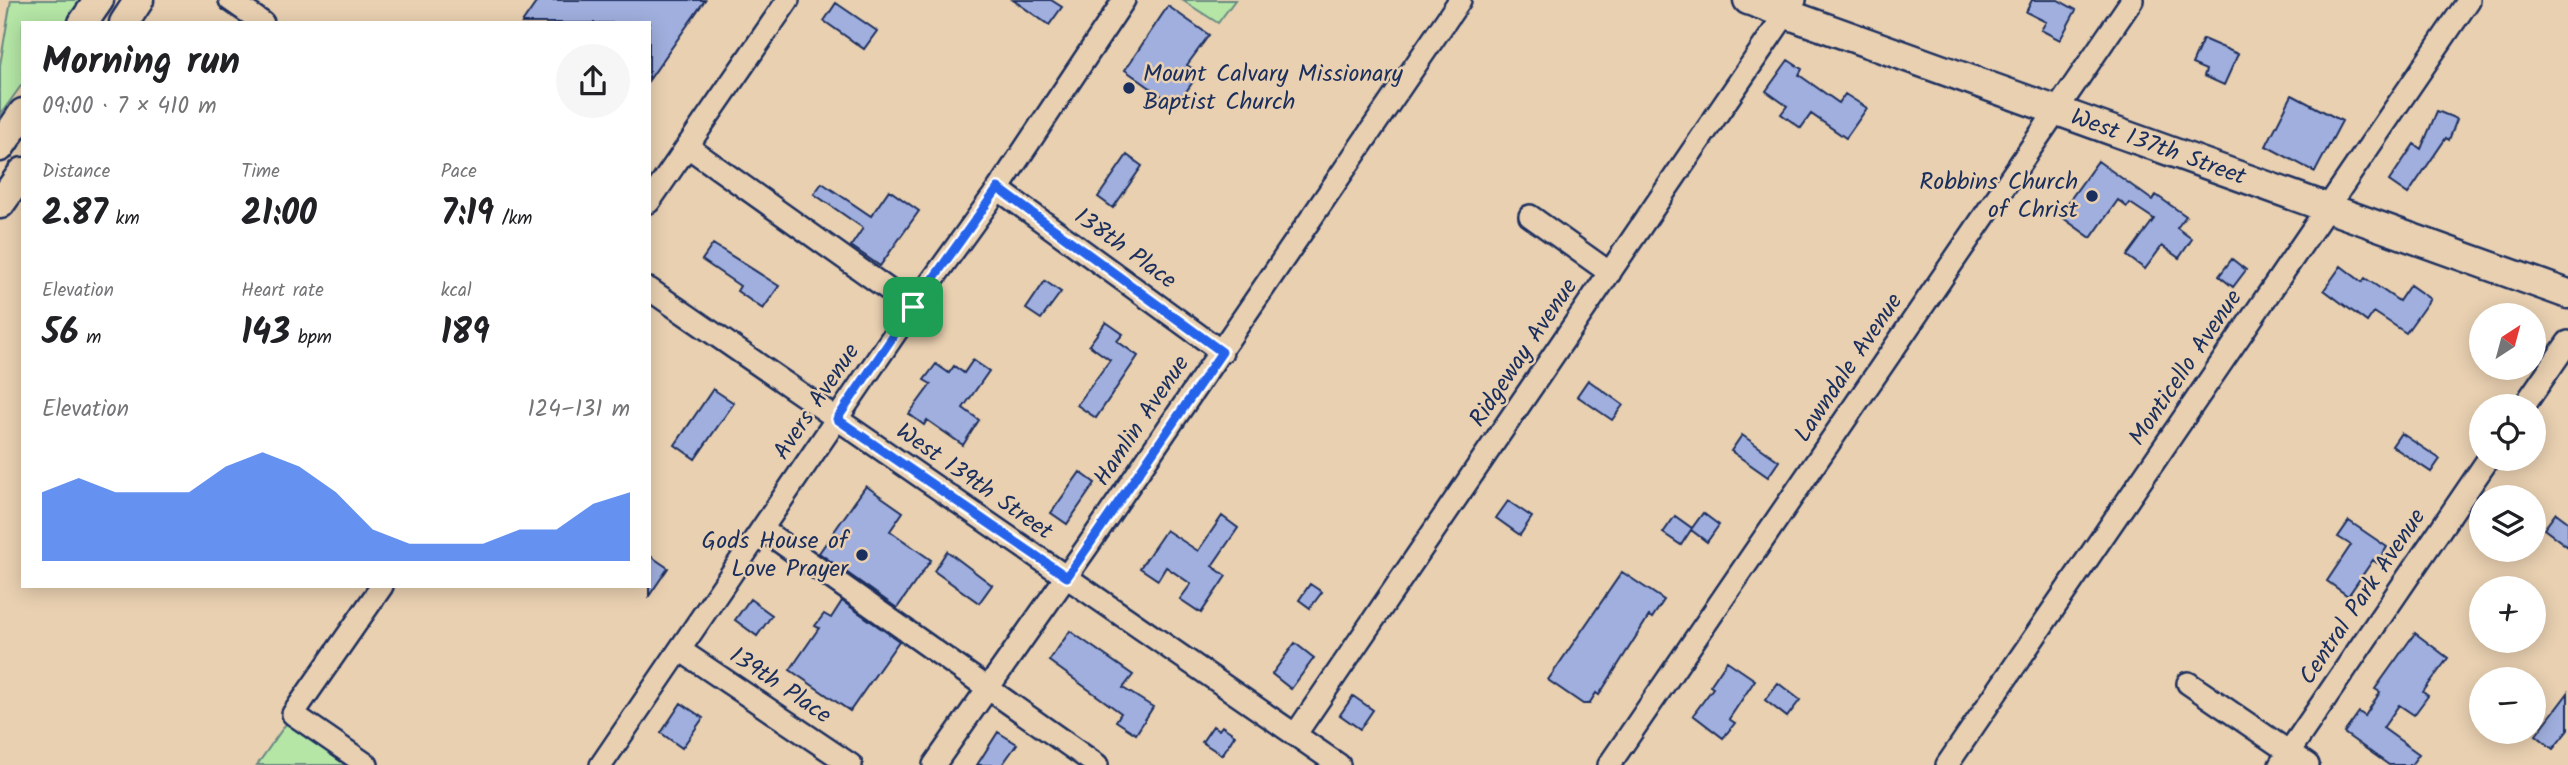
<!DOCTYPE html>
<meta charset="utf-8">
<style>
body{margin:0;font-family:Kalam,sans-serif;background:#f6f6f6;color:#202124;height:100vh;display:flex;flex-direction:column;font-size:26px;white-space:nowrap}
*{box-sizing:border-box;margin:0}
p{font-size:23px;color:#757577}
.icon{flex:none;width:38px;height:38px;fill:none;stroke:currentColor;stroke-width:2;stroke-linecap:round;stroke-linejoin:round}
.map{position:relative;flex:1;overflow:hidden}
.details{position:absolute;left:21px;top:21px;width:630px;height:567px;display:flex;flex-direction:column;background:#fff;border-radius:0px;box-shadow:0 4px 18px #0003}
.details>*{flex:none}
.needle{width:46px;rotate:36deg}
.controls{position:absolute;left:2469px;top:303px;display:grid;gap:14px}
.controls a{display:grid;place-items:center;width:77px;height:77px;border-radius:50%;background:#fff;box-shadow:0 4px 18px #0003;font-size:35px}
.pin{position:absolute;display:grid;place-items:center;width:60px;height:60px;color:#fff;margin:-30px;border-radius:14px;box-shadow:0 4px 10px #0006}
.round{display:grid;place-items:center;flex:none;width:74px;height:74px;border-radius:37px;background:#f6f6f6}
.overview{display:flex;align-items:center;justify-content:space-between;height:119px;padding:0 21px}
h1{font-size:38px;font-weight:600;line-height:52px}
.metrics{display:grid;grid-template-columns:repeat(3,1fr);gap:10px;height:119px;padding:7px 21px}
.metrics div{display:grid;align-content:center}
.metrics b{font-size:35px;font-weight:600}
.metrics small{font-size:19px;font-weight:400}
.metrics p{font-size:19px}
.chart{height:196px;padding:14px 21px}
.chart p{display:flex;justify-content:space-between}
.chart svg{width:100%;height:126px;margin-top:7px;fill:#2563eb;opacity:.7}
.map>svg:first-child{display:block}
.green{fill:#b5e6a6;stroke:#688a82;stroke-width:2}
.building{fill:#a0afde;stroke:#1b2f5e;stroke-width:2}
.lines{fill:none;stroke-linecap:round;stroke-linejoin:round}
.minor-casing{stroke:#1b2f5e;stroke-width:26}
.major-casing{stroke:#1b2f5e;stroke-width:33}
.minor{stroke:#e9d0b1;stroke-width:21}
.major{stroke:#e9d0b1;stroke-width:28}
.route-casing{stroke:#fff;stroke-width:14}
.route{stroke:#2563eb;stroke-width:9}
.poi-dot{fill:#1b2f5e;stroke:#e9d0b1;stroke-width:2.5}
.labels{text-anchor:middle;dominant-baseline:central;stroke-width:5;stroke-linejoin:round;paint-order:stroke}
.poi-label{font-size:24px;fill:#1b2f5e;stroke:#e9d0b1;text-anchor:end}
.street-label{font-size:24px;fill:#1b2f5e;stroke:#e9d0b1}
</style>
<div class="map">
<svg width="2568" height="765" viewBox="0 0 2568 765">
<rect width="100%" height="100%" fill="#e9d0b1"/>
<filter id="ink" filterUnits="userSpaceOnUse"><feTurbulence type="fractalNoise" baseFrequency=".0143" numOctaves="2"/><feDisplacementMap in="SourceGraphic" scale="14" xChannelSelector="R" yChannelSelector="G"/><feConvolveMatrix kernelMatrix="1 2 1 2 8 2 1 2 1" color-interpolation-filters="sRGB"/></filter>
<g filter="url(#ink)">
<path class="green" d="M11 0H82L66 23H23V83L0 115V65Z
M1182 0H1235L1218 23Z
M293 714 367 765H257Z"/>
<path class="building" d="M538 0H705L649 80V23H522Z
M1013 0H1051L1062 7 1049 25Z
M2032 0H2058L2076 10 2060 40 2041 30 2046 22 2026 12Z
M836 3 877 31 864 49 824 21Z
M1168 6 1209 35 1187 65 1199 73 1176 106 1125 70Z
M2203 39 2238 54 2224 85 2204 76 2206 70 2192 64Z
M1788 60 1802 69 1799 75 1839 103 1845 94 1867 108 1846 138 1811 114 1801 128 1781 114 1787 106 1766 91Z
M2292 95 2342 121 2315 172 2266 146Z
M2437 111 2457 119 2449 140 2446 138 2408 194 2389 181 2414 144 2421 149Z
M1127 155 1142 166 1113 208 1098 197Z
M2098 161 2152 200 2156 195 2186 216 2177 228 2192 239 2179 258 2162 246 2145 269 2127 256 2154 219 2130 203 2127 207 2118 200 2091 238 2059 215Z
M822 183 871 216 889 190 919 211 880 266 851 246 863 228 814 194Z
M713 244 779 286 763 309 737 291 740 286 702 260Z
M2232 259 2246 270 2233 287 2219 276Z
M2341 266 2362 282 2365 278 2399 301 2410 285 2430 299 2406 333 2374 312 2367 322 2324 290Z
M1045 281 1061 292 1041 319 1026 309Z
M1106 322 1123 334 1117 341 1138 356 1096 418 1077 405 1110 360 1089 345Z
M973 360 989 371 963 408 979 420 963 445 927 420 924 425 909 414 931 384 924 380 936 364 949 373 954 366 964 373Z
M1588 380 1623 405 1612 420 1577 396Z
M713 389 734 403 695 459 675 445Z
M2401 433 2440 459 2431 472 2392 446Z
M1742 435 1779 461 1768 477 1731 451Z
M1080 472 1095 483 1067 524 1051 513Z
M866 486 903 512 890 531 931 560 897 608 819 553Z
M1508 501 1532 517 1520 535 1496 518Z
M1703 513 1719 525 1707 542 1691 530 1681 545 1663 533 1675 516 1692 528Z
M2556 513 2568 522V547L2544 529Z
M1222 516 1238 528 1212 566 1226 576 1201 613 1180 599 1191 584 1166 567 1158 580 1140 568 1166 530 1198 551Z
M2349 521 2387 547 2377 563 2373 560 2348 596 2327 581 2351 545 2338 537Z
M947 551 992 585 979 603 934 571Z
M649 555 668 568 649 596Z
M1622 572 1664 600 1652 618 1649 616 1599 695 1596 693 1589 704H1583L1548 680Z
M1310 584 1322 592 1310 608 1299 600Z
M750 599 772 615 757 636 735 620Z
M842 601 899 641 850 711 790 670 819 628 815 626 824 614 831 618Z
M1070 631 1133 675 1123 688 1153 707 1136 734 1116 721 1121 713 1049 661Z
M2415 633 2448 658 2423 692 2428 696 2414 715 2399 705 2383 728 2419 754 2411 765H2389L2344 733 2359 712 2365 716 2380 692 2375 689Z
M1295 643 1314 658 1291 689 1272 674Z
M1727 661 1755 680 1729 719 1735 723 1723 738 1693 715 1713 688 1710 686Z
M1778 683 1800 700 1787 717 1765 700Z
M2568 693V730L2553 749 2536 735Z
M1353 696 1373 710 1360 729 1340 715Z
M681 703 703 718 682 748 661 733Z
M1213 726 1219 730 1222 726 1235 735 1222 755 1202 742Z
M998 732 1017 744 1002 765H977Z"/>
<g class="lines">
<g class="minor-casing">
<path id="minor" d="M230 0 263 23
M688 147 913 307
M998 189 1222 352
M649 202 788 0
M1530 216 1610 273
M649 289 1339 765
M2524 406 2568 342
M762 529 1097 765
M680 650 851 765
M2188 683 2308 765
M1295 735 1795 0
M367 765 293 714 382 586
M601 765 913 307 998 189 1124 0
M934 765 1087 547 1460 0
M1609 765 2132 0
M1947 765 2469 0
M2280 765 2489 458"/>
</g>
<g class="major-casing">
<g id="major">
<path id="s1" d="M1748 0 2568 294"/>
<path d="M83 23 99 0"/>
<path d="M124 23 139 0"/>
<path d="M0 147 23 113"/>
<path d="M0 204 23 172"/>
</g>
</g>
<use href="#minor" class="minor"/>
<use href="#major" class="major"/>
</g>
</g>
<g class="lines" filter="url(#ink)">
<g class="route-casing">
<path id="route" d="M998 188 1222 352 1067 577 837 419 913 307Z"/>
</g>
<use href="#route" class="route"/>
</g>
<g class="poi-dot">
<circle cx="1129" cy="88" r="7"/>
<circle cx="2092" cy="196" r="7"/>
<circle cx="862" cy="555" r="7"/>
</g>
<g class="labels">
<g class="poi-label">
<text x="1143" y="74" text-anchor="start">Mount Calvary Missionary<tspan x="1143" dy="28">Baptist Church</tspan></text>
<text x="2078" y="182">Robbins Church<tspan x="2078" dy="28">of Christ</tspan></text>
<text x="848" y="541">Gods House of<tspan x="848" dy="28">Love Prayer</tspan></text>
</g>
<g class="street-label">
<text stroke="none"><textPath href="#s1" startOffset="436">West 137th Street</textPath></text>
<text transform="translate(1125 249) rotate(36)">138th Place</text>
<text transform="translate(1524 353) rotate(-56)">Ridgeway Avenue</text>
<text transform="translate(1849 368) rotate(-56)">Lawndale Avenue</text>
<text transform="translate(2186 368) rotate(-56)">Monticello Avenue</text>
<text transform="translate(817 402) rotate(-56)">Avers Avenue</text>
<text transform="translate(1142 421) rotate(-56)">Hamlin Avenue</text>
<text transform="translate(974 482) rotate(35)">West 139th Street</text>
<text transform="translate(2363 597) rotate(-56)">Central Park Avenue</text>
<text transform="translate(780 686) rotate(34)">139th Place</text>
</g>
</g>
</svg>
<div class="controls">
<a><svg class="needle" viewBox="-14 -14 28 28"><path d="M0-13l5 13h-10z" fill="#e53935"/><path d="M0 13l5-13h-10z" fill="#757577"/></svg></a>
<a><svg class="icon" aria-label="locate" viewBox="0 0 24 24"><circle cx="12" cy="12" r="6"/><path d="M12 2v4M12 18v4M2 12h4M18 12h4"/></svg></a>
<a><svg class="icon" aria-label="layers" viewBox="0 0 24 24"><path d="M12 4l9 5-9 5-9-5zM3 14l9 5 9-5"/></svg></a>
<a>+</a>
<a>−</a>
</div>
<div class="pin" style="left:913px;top:307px;background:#1e9e55"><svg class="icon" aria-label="arrive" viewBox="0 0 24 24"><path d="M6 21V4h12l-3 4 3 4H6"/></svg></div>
<section class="details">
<div class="overview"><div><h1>Morning run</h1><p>09:00 · 7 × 410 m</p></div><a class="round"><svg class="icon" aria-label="share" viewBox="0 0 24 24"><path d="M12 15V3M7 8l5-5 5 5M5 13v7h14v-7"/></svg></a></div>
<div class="metrics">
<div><p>Distance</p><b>2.87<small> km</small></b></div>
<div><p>Time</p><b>21:00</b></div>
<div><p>Pace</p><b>7:19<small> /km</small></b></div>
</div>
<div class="metrics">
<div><p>Elevation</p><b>56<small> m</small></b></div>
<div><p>Heart rate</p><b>143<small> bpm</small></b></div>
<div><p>kcal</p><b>189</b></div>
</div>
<div class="chart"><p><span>Elevation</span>124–131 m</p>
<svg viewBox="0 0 160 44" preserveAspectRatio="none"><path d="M0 44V20L10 15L20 20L30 20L40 20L50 11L60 6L70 11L80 20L90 33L100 38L110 38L120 38L130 33L140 33L150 24L160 20V44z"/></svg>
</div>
</section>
</div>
